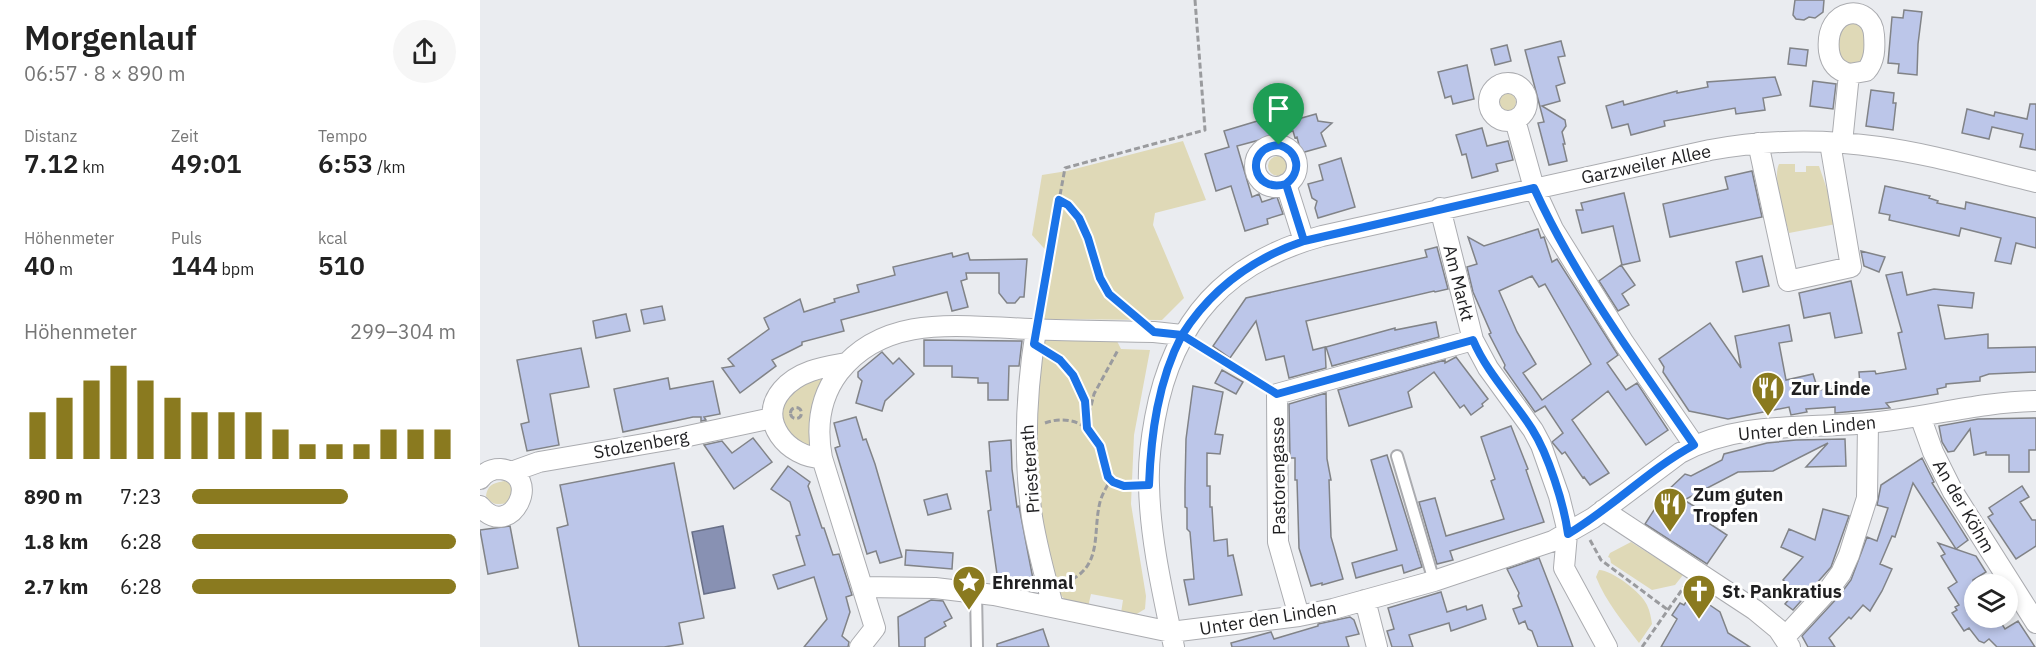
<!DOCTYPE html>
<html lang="de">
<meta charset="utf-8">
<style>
body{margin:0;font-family:"IBM Plex Sans",sans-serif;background:#f6f6f6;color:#222;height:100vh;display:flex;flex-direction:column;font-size:22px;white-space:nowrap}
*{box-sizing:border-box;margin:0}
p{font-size:20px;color:#767676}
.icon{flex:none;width:33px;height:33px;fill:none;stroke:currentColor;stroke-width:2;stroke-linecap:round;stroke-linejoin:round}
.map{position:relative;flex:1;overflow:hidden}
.panel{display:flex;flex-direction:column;background:#fff;width:480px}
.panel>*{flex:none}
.controls{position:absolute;left:1484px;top:574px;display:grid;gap:12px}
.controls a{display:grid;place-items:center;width:54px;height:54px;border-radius:50%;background:#fff;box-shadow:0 3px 9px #0003;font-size:30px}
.pin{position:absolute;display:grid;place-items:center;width:51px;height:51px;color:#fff;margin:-62px -26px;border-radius:50% 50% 50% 0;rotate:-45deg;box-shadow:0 0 6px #0007}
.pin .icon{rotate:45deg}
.round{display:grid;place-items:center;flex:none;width:63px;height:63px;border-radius:32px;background:#f6f6f6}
.headline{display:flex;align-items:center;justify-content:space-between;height:102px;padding:0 24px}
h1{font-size:33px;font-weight:600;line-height:45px}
.figures{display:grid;grid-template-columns:repeat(3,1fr);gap:9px;height:102px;padding:6px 24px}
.figures div{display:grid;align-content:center}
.figures b{font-size:26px;font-weight:600}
.figures small{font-size:16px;font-weight:400}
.figures p{font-size:16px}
.chart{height:168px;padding:12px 24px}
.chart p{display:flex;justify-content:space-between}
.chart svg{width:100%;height:108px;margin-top:6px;stroke:#8a7a1f;stroke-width:6}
ul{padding:0 24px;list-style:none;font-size:20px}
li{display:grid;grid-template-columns:96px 72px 1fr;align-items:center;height:45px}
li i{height:15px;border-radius:8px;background:#8a7a1f}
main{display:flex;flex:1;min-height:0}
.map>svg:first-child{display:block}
.green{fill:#dfd9b7}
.water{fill:#8891b3;stroke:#686f87;stroke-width:1.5}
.building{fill:#bcc6e9;stroke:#818387;stroke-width:1.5;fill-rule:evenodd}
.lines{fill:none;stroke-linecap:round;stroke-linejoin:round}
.lane-casing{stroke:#abacb0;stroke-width:14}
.street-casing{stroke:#abacb0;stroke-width:22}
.path{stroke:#9a9b9e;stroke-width:3;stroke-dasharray:6 3;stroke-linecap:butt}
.lane{stroke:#fff;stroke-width:10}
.street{stroke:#fff;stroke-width:20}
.route-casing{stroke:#fff;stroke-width:12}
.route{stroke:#1a73e8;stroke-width:8}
.labels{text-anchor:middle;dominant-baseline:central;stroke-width:6;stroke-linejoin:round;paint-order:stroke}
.street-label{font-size:18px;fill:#1f1f21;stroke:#fff}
.poi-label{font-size:18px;font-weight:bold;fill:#1f1f21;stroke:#fff;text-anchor:start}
</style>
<main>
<section class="panel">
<div class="headline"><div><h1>Morgenlauf</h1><p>06:57 · 8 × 890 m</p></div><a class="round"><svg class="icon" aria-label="share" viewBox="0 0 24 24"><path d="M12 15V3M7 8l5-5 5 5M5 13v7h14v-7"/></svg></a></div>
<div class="figures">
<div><p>Distanz</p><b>7.12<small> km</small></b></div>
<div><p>Zeit</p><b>49:01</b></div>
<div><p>Tempo</p><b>6:53<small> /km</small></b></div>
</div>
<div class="figures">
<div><p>Höhenmeter</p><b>40<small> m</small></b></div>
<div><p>Puls</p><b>144<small> bpm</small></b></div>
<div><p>kcal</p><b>510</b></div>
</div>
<div class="chart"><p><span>Höhenmeter</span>299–304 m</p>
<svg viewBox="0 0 160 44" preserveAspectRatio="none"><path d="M5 44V25M15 44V19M25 44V12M35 44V6M45 44V12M55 44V19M65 44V25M75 44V25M85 44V25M95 44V32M105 44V38M115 44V38M125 44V38M135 44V32M145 44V32M155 44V32"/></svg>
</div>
<ul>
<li><b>890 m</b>7:23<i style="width:59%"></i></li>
<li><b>1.8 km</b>6:28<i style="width:100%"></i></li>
<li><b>2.7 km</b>6:28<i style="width:100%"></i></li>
</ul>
</section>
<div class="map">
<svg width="1556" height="647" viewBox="0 0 1556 647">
<rect width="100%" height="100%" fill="#eaecf0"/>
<path class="green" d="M1370 24H1380L1386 29 1385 63 1366 67 1355 53 1361 27Z
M1016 102a10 10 0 1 1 20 0a10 10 0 1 1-20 0Z
M703 141 726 200 675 213 673 225 704 298 682 320 561 319 571 256 552 235 562 175 587 171Z
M788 166a10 10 0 1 1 20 0a10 10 0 1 1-20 0Z
M1299 164H1315V172H1326V166H1339L1352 204 1356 224 1309 233C1305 217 1292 178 1299 164Z
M564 337 636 339 641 349 670 350 654 435 651 504 666 596 665 609 655 615 641 613 643 600 611 594 608 607 585 600 578 591 561 535 552 445Z
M347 373 331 446C315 448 307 431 298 419L301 406 322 381Z
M25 481 32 484 36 490 27 503C17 505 12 505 6 496 8 484 14 483 25 481Z
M1151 542 1203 575 1195 585 1172 590 1131 563 1130 558 1128 557 1130 553Z
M1119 570C1132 570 1162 593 1167 605 1170 611 1171 618 1172 624L1159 643C1143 622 1126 602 1116 577Z"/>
<path class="water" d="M243 526 255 588 224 594 212 532Z"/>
<path class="building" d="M1315 0H1344L1343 12 1335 18 1329 17 1324 20 1316 19 1313 15Z
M1424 10 1442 12 1438 44 1437 75 1418 73 1419 64 1408 63 1412 17 1423 18Z
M1081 41 1085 56 1078 57 1085 83 1076 86 1080 101 1062 106 1085 120 1086 126 1082 132 1085 144H1083L1087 161 1069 165 1058 123 1064 122 1045 50Z
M1027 45 1031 61 1015 65 1011 49Z
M1310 48 1328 50 1326 66 1308 64Z
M987 65 994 99 973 104 971 96 965 98 958 72Z
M1295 77 1301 95 1283 98 1285 110 1256 114 1255 108 1184 121 1185 126 1151 135 1148 124 1132 128 1126 106 1143 101 1144 105 1197 91V93L1228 87 1227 82Z
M1333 81 1356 84 1353 109 1330 106Z
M1391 90 1414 93 1413 103H1416L1413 130 1386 126Z
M1550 104H1556V150L1540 147 1543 134 1512 127 1509 139 1482 133 1487 109 1514 116 1515 112 1547 119Z
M817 114 818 119 836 114 838 121 852 123 841 133 846 146 821 153 817 137 815 138 813 131 757 146 772 197 779 194 782 202 797 197 803 214 787 219 788 224 765 231 751 186 736 191 725 154 749 147 744 131 794 116 795 120Z
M1002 128 1007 146 1028 141 1033 160 1016 164 1018 171 992 178 986 154 982 155 976 135Z
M861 158 875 207 838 218 835 208 837 201 832 198 828 184 843 180 839 165Z
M1272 171 1282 217 1190 237 1183 204 1248 189 1245 177Z
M1405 186 1450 196 1449 198 1458 201 1457 203 1485 209 1486 202 1556 218V248L1536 243 1531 264 1515 261 1521 238 1481 228 1479 236 1409 220 1410 215 1399 213Z
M1144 193 1160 261 1142 265 1133 226 1102 233 1096 210H1103L1101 203Z
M1058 229 1061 238 1064 237 1072 262 1077 259 1138 355 1127 363 1146 390 1157 383 1188 430 1166 445 1128 391 1092 420 1129 473 1110 485 1104 477 1103 478 1085 452 1082 454 1072 442 1083 433 1065 406 1055 412 1024 368 1025 365 1009 334 1011 333 993 292 987 267 997 264 988 237 1004 246ZM1052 276 1059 287 1065 284 1111 364 1062 400 1043 373 1056 364 1037 332 1019 291Z
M957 247 968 289 955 292 954 291 826 321 833 350 845 347 846 368 809 378 804 356 786 360 776 321 750 358 733 346 766 298 947 257 945 250Z
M1381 251 1405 257 1399 272 1384 266Z
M472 253 473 257 488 253 490 260 547 259 544 297H540L535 303H527L519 293V273H486L487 279 481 281 488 307 472 311 467 292 361 320 364 331 322 342V345L292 360 296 366 260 393 242 368 254 366 248 359 289 329 284 318 320 299 324 312 355 302 354 299 379 292 377 285 415 275 413 267Z
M1282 256 1289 286 1263 292 1256 262Z
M1141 265 1155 285 1142 294 1149 305 1138 311 1119 281Z
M1422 272 1427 295 1454 289 1494 293 1492 308 1458 305 1465 339 1508 334V348L1556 347V372L1509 374 1500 377V381L1466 384V387L1457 389 1458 394 1406 403 1410 408 1355 413V407L1326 409 1327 412 1311 415 1309 407 1248 419 1209 411 1183 372 1184 367 1179 359 1230 323 1261 368 1255 336 1309 325 1312 341 1299 343 1306 380 1333 374 1338 390 1380 386 1379 372 1395 371 1396 374 1426 369 1418 333 1422 332 1406 275Z
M1371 281 1382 333 1355 338 1350 313 1324 318 1319 293Z
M182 306 185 320 164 324 161 310Z
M146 314 150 331 116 338 113 321Z
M956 322 959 337 852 366 846 347 915 328V330Z
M444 340 542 341 539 366H529L528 400H508V383H498V378L472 377V366H444Z
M101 348 109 387 70 394 79 445 47 451 41 424 49 422 37 360Z
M402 352 413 364 419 358 434 374 405 401 402 411 376 403 382 381 378 377V372Z
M976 357 1008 399 1002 404 1003 406 991 415 984 405 980 408 954 372 928 392 932 407 869 426 858 390 965 360V363Z
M742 370 763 382 756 394 735 383Z
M188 378 190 389 233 381 240 414 224 417 226 420 221 421V417H213L143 432 134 389Z
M713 386 743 392 735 434 743 435 740 454 727 453V486H730V507H732L734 541 747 539 748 556 753 555 762 595 709 605 704 580 714 579 710 532 707 529V508L705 507V487L706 439Z
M846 393 847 459 851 480H849L851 537 863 579 842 585V583L831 586 819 548 817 480H815V458H810L809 404Z
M376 417 383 440 386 439 395 464 422 557 400 563 396 551 387 554 355 448 360 446 354 423Z
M1556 418V450H1549V472H1529V455H1506V452L1494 455 1490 429 1474 451 1468 452 1462 442 1459 426 1498 419Z
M1031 426 1048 469 1046 470 1064 522 970 551 973 560 957 564 939 502 955 498 966 536 1024 519 1011 481 1015 479 1001 437Z
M273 438 292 462 254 489 224 445 242 441 252 453Z
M1365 439 1366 466 1326 467 1348 443 1293 471 1258 472 1204 500 1233 518 1230 524 1247 535 1227 564 1165 524 1185 493 1205 474 1211 476 1242 460 1244 454 1287 443 1316 440Z
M531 440 532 469 537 507 539 506 553 579 528 586 523 585 522 580 518 581 508 511 511 510 506 471H511L509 442Z
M907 455 942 567 924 573 922 565 876 578 872 563 917 550 891 460Z
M1442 458 1454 482 1452 483 1488 540 1476 549 1433 483 1415 537 1412 536 1400 564 1412 569 1402 591 1390 611 1383 605 1371 619 1369 617 1349 638 1355 647H1328L1322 636 1359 596 1371 580 1387 537 1397 541 1408 508 1397 505 1401 485Z
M194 463 224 618 199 623 203 644 184 647H99L77 528 88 525 80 485Z
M308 466 330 482 328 486 342 528H344L353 555 359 554 372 595 366 597 370 612 362 636 369 642 368 647H324L347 619 334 577 298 589 293 575 325 565 316 536 320 535 310 502 291 489Z
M1542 486 1549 497 1540 502 1552 520H1556V546L1536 559 1508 517 1513 514 1509 508Z
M467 494 471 509 448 515 444 500Z
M1343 509 1369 516 1351 567 1313 610 1305 604 1316 591 1303 580 1323 557 1301 547 1309 529 1335 540Z
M30 526 38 568 8 574 0 530Z
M1458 543 1496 556 1506 572 1493 580 1494 618H1518L1525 629 1538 621 1555 647H1517L1509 639 1504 643 1499 641 1489 628 1484 631 1472 613 1477 610 1475 607 1479 605 1468 588 1477 582 1461 556 1465 554Z
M426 550 473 553 472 569 425 565Z
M1059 558 1078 607 1093 647H1058L1052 631 1048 629 1045 621 1039 624 1033 609 1042 606 1038 596 1039 593 1027 569Z
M961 592 967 612 986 606 987 610 1002 605 1006 619 971 631 969 623 929 635 933 647H912L907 631 914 629 908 608Z
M1212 593 1240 612 1248 633 1270 647H1181L1197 619 1192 615 1200 603 1204 605Z
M451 600 463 601 472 618 464 622 466 626 445 638V647H419L418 617Z
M870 617 874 620 879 634 866 637 869 647H752L751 643 791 632 794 639 838 626V624Z
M563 629 569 647H517V644Z"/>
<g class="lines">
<g class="lane-casing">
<path id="lane" d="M917 456 954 581
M496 592 497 647"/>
</g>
<g class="street-casing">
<path id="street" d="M1009 102a19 19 0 1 1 38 0a19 19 0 1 1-38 0Z
M1035 120 1054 188 1073 229 1144 343 1214 445
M1278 143 1308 281 1371 267 1350 143
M1362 143 1369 74 1386 71C1395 61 1395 48 1394 35 1392 3 1344 5 1349 51 1351 64 1357 70 1369 74
M775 166a21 21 0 1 1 42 0a21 21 0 1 1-42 0Z
M806 184 824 241
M960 208 993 340 1008 368 1053 430 1061 445 1079 496 1086 524 1087 534 1084 568 1127 647
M556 330C546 392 543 454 552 517 557 547 565 577 573 606
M1440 416 1453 452 1473 492 1556 623
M342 458C308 458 276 420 302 390 318 371 343 367 366 363
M31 472 59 462 199 438 292 418
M0 479C5 472 12 469 20 469 65 473 31 543 0 506
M1123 510 1275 610 1298 629 1310 647
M382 587 455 588 514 595 691 632 819 616 853 609 954 581 1073 541 1113 518 1200 453C1259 421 1324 429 1388 423 1444 418 1499 402 1556 401
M885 600 897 647
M819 616 798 542 797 394 993 340
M1304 638 1350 588 1361 573 1369 555 1387 498 1388 423
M380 647 395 628 342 458C336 427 340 397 359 372 406 312 483 327 551 329 592 331 633 331 674 332L702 335
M694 647C683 594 670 539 669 485 668 463 671 440 675 418 693 320 746 262 842 236L1230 150C1285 140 1344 139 1399 147 1451 154 1505 170 1556 182"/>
</g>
<path class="path" d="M578 200C611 218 607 254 622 284 628 296 641 305 652 313
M559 310 585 168 725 130 715 0
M720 345 783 384
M571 354C597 369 606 399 607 428
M310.5 413a5.5 5.5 0 1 1 11 0a5.5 5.5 0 1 1-11 0Z
M609 414 614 394 638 350
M565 423C590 414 613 425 621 450 624 459 624 469 629 477L639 485H652
M1110 540 1121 560 1188 610
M584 583C624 568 612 534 620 502 622 494 627 487 630 480
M1162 647 1206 584"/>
<use href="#lane" class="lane"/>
<use href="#street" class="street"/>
</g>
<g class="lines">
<g class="route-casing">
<path id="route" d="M799 145C819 151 822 172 806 184L824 241C774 258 731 289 702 335L674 332 629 294 620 278 608 238 599 218 588 205 579 200 554 344 580 360 593 375 605 401 607 428 620 446 628 477 633 482 644 486 669 485C671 434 678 381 702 335L797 394 993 340C1007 373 1033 399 1052 429 1068 454 1084 504 1088 534 1132 508 1168 470 1214 445 1157 362 1096 280 1054 188L824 241 806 184C771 194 764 147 799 145"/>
</g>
<use href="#route" class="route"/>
</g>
<defs>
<g id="restaurant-pin" transform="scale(1.725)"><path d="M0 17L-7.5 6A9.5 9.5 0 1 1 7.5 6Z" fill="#8a7a1f" stroke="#fff"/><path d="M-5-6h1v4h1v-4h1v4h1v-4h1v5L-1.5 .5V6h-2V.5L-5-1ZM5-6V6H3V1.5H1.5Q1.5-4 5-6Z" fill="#fff"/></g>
<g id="sight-pin" transform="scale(1.725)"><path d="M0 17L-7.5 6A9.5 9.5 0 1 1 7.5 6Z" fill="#8a7a1f" stroke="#fff"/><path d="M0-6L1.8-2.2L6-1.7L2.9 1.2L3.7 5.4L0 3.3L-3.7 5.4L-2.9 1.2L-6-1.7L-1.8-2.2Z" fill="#fff"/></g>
<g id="church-pin" transform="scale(1.725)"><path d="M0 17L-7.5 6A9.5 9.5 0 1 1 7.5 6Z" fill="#8a7a1f" stroke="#fff"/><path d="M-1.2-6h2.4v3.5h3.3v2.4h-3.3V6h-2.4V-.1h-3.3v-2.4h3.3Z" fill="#fff"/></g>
</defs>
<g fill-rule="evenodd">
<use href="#restaurant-pin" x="1288" y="388"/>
<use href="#restaurant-pin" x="1190" y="504"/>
<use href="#sight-pin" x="489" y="582"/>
<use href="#church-pin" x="1219" y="591"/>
</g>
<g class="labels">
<g class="street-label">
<text transform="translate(1166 164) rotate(-12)">Garzweiler Allee</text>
<text transform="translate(979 283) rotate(76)">Am Markt</text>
<text transform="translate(1327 428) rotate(-5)">Unter den Linden</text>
<text transform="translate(161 444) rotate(-10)">Stolzenberg</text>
<text transform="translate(550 469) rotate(-94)">Priesterath</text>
<text transform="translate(798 476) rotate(-91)">Pastorengasse</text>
<text transform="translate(1484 506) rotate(60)">An der Köhm</text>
<text transform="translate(788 618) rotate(-9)">Unter den Linden</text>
</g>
<g class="poi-label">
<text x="1311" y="388">Zur Linde</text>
<text x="1213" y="494">Zum guten<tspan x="1213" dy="21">Tropfen</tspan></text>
<text x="512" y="582">Ehrenmal</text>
<text x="1242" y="591">St. Pankratius</text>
</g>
</g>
</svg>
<div class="controls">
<a><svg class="icon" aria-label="layers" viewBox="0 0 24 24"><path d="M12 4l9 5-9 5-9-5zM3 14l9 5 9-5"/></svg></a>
</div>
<div class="pin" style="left:799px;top:145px;background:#1e9e55"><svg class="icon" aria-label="arrive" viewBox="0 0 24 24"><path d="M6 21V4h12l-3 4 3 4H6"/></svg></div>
</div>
</main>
